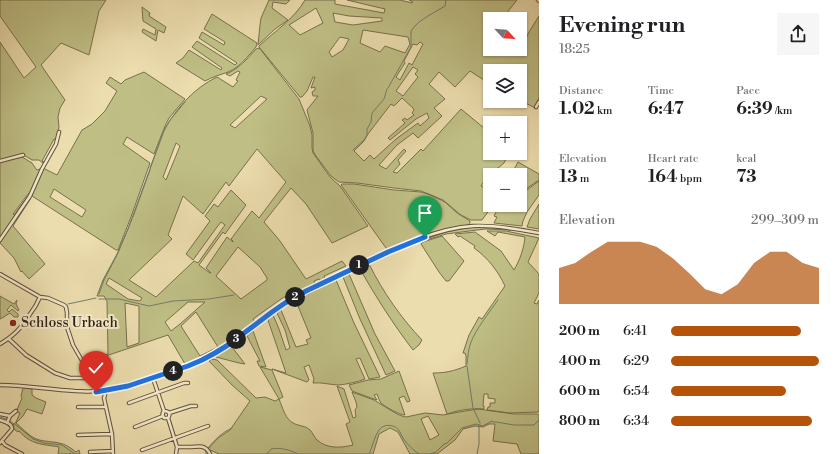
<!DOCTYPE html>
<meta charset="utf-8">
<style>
body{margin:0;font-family:"Libre Bodoni",serif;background:#f6f6f6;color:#202124;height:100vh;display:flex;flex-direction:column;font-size:15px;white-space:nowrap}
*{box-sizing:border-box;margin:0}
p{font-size:13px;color:#757577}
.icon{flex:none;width:22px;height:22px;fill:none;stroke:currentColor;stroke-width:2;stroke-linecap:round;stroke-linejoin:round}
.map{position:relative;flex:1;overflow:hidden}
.details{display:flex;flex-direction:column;background:#fff;width:300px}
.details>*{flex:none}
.needle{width:26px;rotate:116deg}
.controls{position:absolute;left:483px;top:12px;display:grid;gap:8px}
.controls a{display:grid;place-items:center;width:44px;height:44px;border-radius:0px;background:#fff;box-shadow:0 1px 3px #0004;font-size:20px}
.pin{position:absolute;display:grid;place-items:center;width:34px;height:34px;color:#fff;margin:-41px -17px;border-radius:50% 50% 50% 0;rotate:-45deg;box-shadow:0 0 4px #0007}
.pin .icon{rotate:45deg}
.km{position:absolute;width:20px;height:20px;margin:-10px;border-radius:50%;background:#222;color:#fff;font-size:11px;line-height:20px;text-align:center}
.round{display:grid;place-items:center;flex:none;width:42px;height:42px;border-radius:0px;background:#f6f6f6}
.overview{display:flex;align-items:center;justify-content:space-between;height:68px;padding:0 20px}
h1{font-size:22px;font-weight:800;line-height:30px}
.stats{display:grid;grid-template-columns:repeat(3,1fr);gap:6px;height:68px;padding:4px 20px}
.stats div{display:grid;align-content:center}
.stats b{font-size:17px;font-weight:800}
.stats small{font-size:11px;font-weight:400}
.stats p{font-size:11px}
.chart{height:112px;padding:8px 20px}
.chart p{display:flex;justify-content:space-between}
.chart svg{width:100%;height:72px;margin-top:4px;fill:#b45309;opacity:.7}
ul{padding:0 20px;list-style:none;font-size:13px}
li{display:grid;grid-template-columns:64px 48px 1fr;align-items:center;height:30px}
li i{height:10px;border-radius:5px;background:#b45309}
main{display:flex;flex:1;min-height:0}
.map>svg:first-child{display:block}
.green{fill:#bfbf85;stroke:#78704d;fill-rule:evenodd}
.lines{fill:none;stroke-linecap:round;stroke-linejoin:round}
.stream{stroke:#707f6b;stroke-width:1}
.minor-casing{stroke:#60513b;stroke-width:4.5}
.minor{stroke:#f3e9ca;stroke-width:2.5}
.route-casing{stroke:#fff;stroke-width:8}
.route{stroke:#1a73e8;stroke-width:5}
.poi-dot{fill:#8f2418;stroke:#f3e9ca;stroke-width:1.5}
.labels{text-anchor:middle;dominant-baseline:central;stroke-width:4;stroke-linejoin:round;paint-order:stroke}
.poi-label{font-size:14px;fill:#322215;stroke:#f3e9ca;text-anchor:start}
</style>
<main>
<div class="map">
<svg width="539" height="454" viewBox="0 0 539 454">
<rect width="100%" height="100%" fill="#ecddae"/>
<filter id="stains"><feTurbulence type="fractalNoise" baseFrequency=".005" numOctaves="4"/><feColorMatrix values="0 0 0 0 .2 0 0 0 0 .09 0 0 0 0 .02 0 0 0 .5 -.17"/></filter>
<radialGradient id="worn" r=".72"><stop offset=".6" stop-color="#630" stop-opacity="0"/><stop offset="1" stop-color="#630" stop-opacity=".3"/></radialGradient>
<path class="green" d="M0 0H106L99 11 89 55 61 43 41 65 65 100 60 108 58 117 59 127 56 140 54 139 42 161 44 162 43 163 39 160H32L22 154 0 160V42L24 78 36 67 0 16Z
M269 0H290L286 4 273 2 272 8 288 20 275 29 258 45 260 25 261 18Z
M305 0H335V4L384 13 385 9 347 0H400L412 3 413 2 409 0H517L502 19H490V49H515L520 50 529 32 539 16V97L535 108 520 100V71H490V84L470 71 455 87 439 72 429 84 445 99 434 108 442 116 418 138 413 133 397 145 379 165 386 169 404 149 406 151 398 160 400 164 393 172 397 173 421 149 423 151 461 109 484 128 490 131V135L484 145 490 149V153H509L504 163 487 177 481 186 490 191V205H493L482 220H471L461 215 443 200 421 191 394 188 357 183 339 182 331 176 316 156 313 151V133L307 110 318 96H313L312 92 315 90V87L311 88 315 77H313L307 91 302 97H300L259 47V46C275 31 294 19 305 0ZM316 8 323 23 300 35 289 25ZM333 13 349 16 382 18V21L353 25 335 22ZM363 30 408 37 410 44 405 53 385 46 380 52 360 43ZM340 37 349 39 343 50 332 57 329 52ZM420 42 423 44 412 65 409 63 400 80 396 77 405 63 404 61 413 44 417 45ZM413 67 418 70 415 74 418 77 403 96 396 91ZM402 98 413 108 414 110 412 113 414 115 407 120 405 118 402 120 405 123 388 138 390 140 416 119 427 113 429 118 420 126 418 123 396 139 374 159 370 155 364 161 354 151 364 141 368 134 391 104 394 106Z
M142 7 150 13 149 16 166 27 164 33 158 30 156 41 142 32 143 29 155 35 156 29 143 21Z
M212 14 257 43 256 47C248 56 240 67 228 72 220 75 212 77 205 81L176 63 183 58 189 50 221 70 222 68 192 47 197 41 235 65 237 63 199 38 202 32 224 45 225 42 204 29Z
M259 48 261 50 271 63 299 99 310 126 312 135V148L313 153 330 177 340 186 368 226 332 243 306 204 291 188 264 222 280 241 306 279 342 261 346 266 324 276 325 280 321 282 319 279 314 281 315 285 300 293 297 290 281 299 253 319 255 323 227 344 213 353 188 365 131 384 101 389 96 384 99 383 103 388C132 383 158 373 185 364L168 335 88 362V361L108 354 107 301 104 296H97L103 280 117 254 128 229 165 128C178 107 194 88 217 77L233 87 238 81 236 80 240 72 238 71 230 76 226 74C239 69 247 59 256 49ZM261 96 267 99 235 128 230 125ZM176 143 180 146 166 180 163 177ZM257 149 286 182 259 218 252 211 231 239 233 241V242L227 237 206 268 211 273H210L199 265 223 232 225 234 246 205 231 190 218 207 214 204 205 216 210 221 186 254 193 260 217 227 221 222 225 225 198 263 194 261 156 297 129 280 172 239 168 235 183 196 203 214 226 182 229 186ZM238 247 260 267 267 278V280L241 299 216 276ZM109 278 142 298 140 301 128 299 106 284ZM188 302H205L180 324 171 331 165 322ZM125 303 139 306V343L127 347ZM196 312 218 347 200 356 181 326Z
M144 72 185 99 169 118 165 126 154 154 127 137 123 144 150 163 131 217 118 250H116L32 196 31 194H28L13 214 14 215 28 196 0 239V162L22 157 32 163 36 169 37 170 43 168 57 175 82 130 92 124 105 111 117 91 106 83 110 77 121 84 125 80ZM54 189 86 210 82 217 50 197Z
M518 162 539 174V180L520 193V175H511Z
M539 181V195L527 212 523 221 522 226 494 223 497 217 494 216 500 205H520V195Z
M342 184H354L394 190 421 192 428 194 441 200 446 203 457 213 470 221V223L469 225 447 229 435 232 389 250 386 248 341 185Z
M29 198H31L13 226 45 264 29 279 22 271 21 272 14 258 0 243Z
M539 204V229L527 227 530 219Z
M472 227 496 228 511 230 485 229 446 234 407 246H406L446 232Z
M487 231H506L539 238 528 262 539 274V293L534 303 537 304 539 300V412L509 413 487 410 488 407H490V403H495V399L488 398V394H484L483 406H484V409C471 408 459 410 447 414L433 373C446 373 454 371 466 366V356L465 353H463L469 335 479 317 482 319 505 286C498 271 488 258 474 248L475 246 460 236 458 237 455 234 475 232 501 251 514 270C520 260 524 248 525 237L498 232 495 236Z
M442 236 464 261 449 281H446L439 272 421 244 423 242Z
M369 264C383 292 401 318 422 340L419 345 413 350C393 324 376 297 360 269Z
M349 274 375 334 395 371 386 375 360 319 343 277Z
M336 280 354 323 380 377 369 379 360 358 356 359 365 379C357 382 348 384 339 385 331 385 322 382 313 383L314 379 309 365 304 367 309 380 307 382 272 369 286 373 268 320 273 315 279 329 286 350 290 348 285 330 277 313 281 310 296 347 308 344 306 340 311 338 296 301 310 293Z
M0 296 14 304 17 300 16 304 19 310 18 311 11 305 7 310 9 312 12 309 18 314V317H14L10 313 5 316 4 317 0 319Z
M253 331 266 367 259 366 257 361H260L247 336Z
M232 347 245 364 239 363 216 357V356Z
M212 359 217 360 256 398 265 397 275 401 279 399 260 367 272 370 283 397 279 399C283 408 285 420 295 424 300 426 306 426 310 430 313 433 314 437 317 440 327 449 341 448 353 445L346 424 350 422 337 386 344 389 353 418 356 417 355 410 357 407 356 402 352 392 374 400 397 414 402 416 406 417 425 413 443 415 459 412 478 409 514 414H537L539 415V454H521L517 444 493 441 495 424H489L483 427 475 426 463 429 455 440 437 454H410L398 432 390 428 379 434 373 454H219L208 449 218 438 230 430 250 401 232 385 209 361ZM428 416 439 435 430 440 421 419Z
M399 371 410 401 407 402 404 396 399 398 405 415C400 415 385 407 381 403 379 401 378 396 377 394L374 395 377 400 371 398 352 391 349 385 368 380 381 379Z
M23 388 32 389V395L36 398 46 402 42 414 27 409 23 416 16 423C22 428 27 434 34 438 42 442 51 441 59 443 65 444 71 448 76 452L79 450 80 454H71L70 453V454H58L59 447C42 444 31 445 19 431L18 432 14 429 13 425 16 422 20 413 16 412 22 398 21 396Z"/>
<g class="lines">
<path class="stream" d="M388 88 411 47V31L414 27 419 22 428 16 445 6 446 0
M164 131 170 120 185 102
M353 150 364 140 367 135V129L371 122 372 113 384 99 387 89
M150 168 163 133
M133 217 150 170
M99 294 104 280 118 253 132 219
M99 299H119L149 306 173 301 209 299 234 295
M68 304 96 298
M467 364C468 357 468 350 471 342 476 329 489 313 498 300
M467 366 473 408
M474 410 480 423
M0 417 6 419 16 425 33 439 44 443 62 445 75 454
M208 448C216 439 221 433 232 428
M206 451V454
M266 454 269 452 271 449C280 447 290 450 298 454
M369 454C373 446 374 437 379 430 384 423 396 424 400 432 401 434 402 436 403 438 406 443 414 451 419 454
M430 454 436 452 444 444 447 443 462 428 476 424 483 426 492 421 494 422H496L514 425H534L539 420
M477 454 479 444V425"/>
<g class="minor-casing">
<path id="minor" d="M538 0 539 1
M536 107 539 102
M0 161 23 155
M0 240 30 196 42 169 56 144 59 132
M0 274 40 297 48 298 64 305 66 307 67 313V327L73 345 92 378 96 391
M9 339 26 355 55 373 70 378H92
M0 344C15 335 21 328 30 314 34 309 37 304 40 297
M153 378 164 411C162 413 162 415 164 418H168
M0 385C25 385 50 390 75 391 82 391 89 392 96 391 126 389 161 377 189 366 225 351 252 324 285 303 307 288 333 277 357 266 391 250 435 228 473 226 495 225 518 229 539 233
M104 390 105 395 104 398 112 434 113 454
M129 403 184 383H188
M78 407H106
M164 411C169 411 171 414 168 418L177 447 176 454
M169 413 191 406H196
M0 414 10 416 7 423
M10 416 16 411
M0 420C5 422 12 423 12 429L0 443
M135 427 163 416
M78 435 112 434
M2 441 5 445 22 454
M177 447C182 447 186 447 191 447 199 446 206 445 210 454
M142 450 208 426
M90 452 113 451"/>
</g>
<use href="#minor" class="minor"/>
</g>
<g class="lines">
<g class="route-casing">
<path id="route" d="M96 392 128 386 188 366 202 360 215 353 228 345 272 312 285 303 306 291 388 252 425 237"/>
</g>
<use href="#route" class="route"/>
</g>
<circle class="poi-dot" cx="13" cy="323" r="4"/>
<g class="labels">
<g class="poi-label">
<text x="21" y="323">Schloss Urbach</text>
</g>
</g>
<rect width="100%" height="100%" filter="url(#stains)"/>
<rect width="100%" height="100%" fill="url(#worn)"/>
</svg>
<div class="controls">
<a><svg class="needle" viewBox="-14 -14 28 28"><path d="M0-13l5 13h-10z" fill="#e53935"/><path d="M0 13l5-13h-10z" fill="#757577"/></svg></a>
<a><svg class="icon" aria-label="layers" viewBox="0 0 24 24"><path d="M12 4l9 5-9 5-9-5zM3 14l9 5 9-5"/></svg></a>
<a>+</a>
<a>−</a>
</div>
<div class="pin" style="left:425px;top:237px;background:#1e9e55"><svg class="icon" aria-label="arrive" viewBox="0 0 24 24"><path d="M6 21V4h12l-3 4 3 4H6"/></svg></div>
<div class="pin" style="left:96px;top:392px;background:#d93025"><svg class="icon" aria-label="check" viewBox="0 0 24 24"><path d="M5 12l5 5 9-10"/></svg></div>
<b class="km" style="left:359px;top:265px">1</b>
<b class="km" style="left:295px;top:297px">2</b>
<b class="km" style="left:236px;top:339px">3</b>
<b class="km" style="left:173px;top:371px">4</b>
</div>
<section class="details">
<div class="overview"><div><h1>Evening run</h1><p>18:25</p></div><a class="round"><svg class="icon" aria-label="share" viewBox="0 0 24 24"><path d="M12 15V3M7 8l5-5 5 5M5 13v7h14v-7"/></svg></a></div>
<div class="stats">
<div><p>Distance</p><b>1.02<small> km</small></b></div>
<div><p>Time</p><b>6:47</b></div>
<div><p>Pace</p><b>6:39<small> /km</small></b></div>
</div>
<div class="stats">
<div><p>Elevation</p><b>13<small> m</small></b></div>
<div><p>Heart rate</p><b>164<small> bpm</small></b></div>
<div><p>kcal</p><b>73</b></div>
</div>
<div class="chart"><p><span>Elevation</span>299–309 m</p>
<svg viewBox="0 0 160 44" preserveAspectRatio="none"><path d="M0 44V22L10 19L20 12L30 6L40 6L50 6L60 9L70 16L80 25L90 35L100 38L110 32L120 19L130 12L140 12L150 19L160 22V44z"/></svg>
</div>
<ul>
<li><b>200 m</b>6:41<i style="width:88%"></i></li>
<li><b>400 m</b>6:29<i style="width:100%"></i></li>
<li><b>600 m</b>6:54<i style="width:78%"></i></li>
<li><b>800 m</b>6:34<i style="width:95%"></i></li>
</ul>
</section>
</main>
